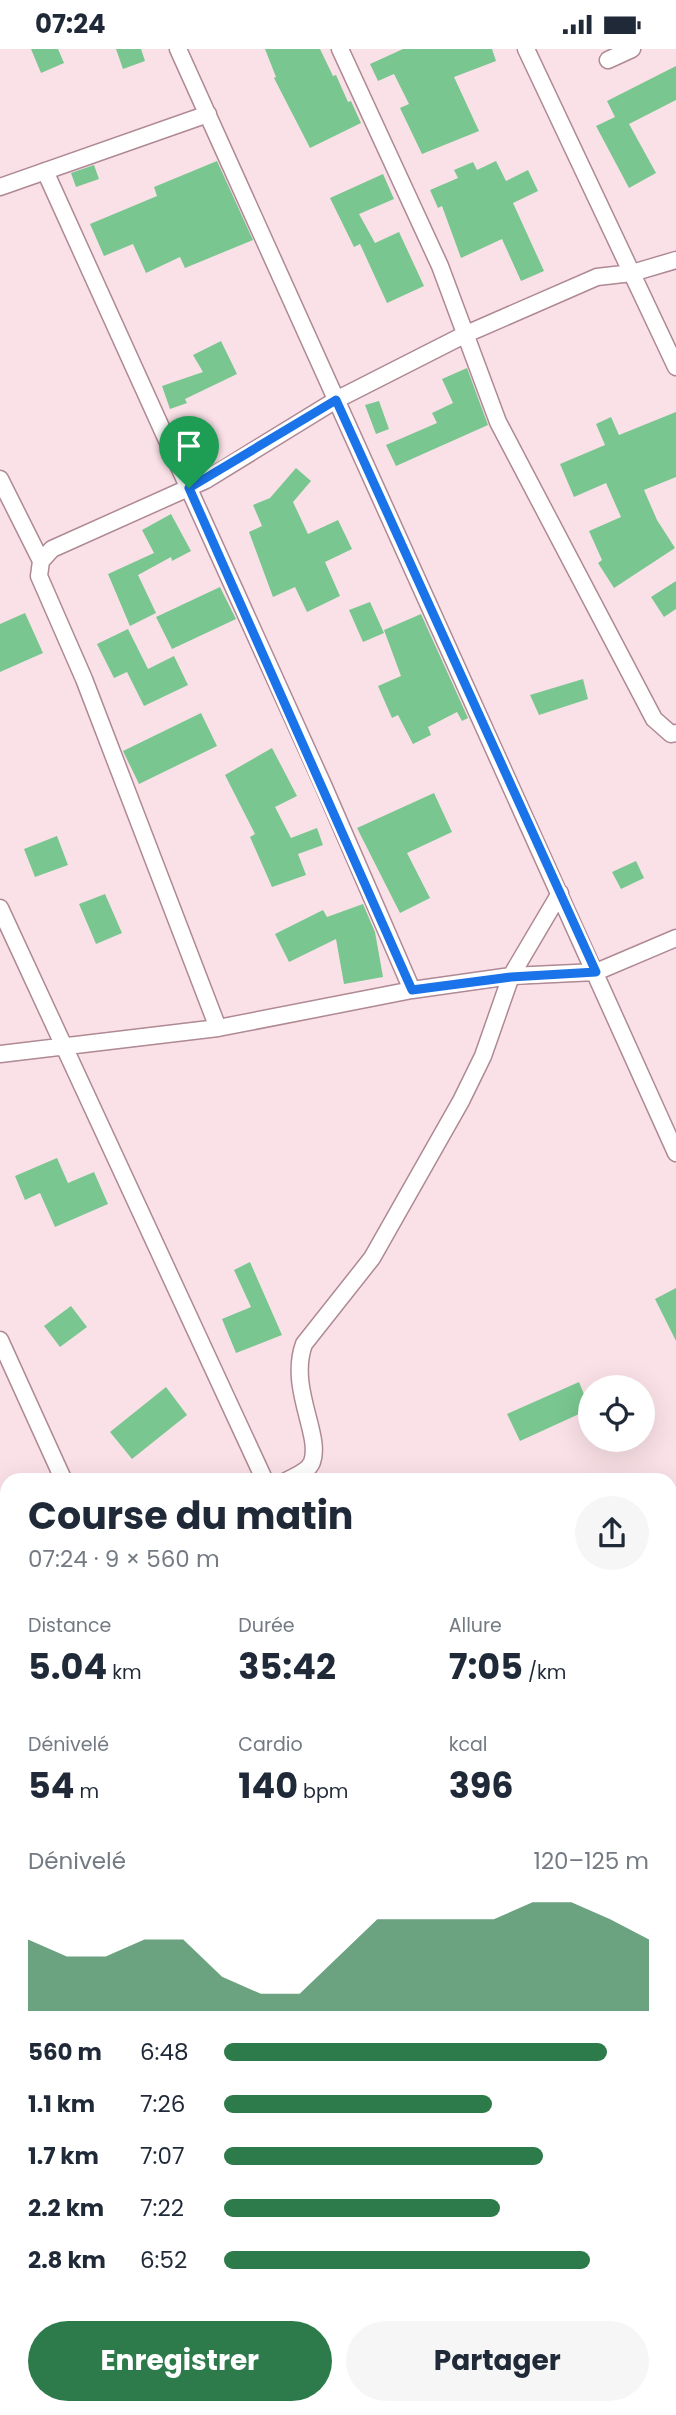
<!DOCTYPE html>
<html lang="fr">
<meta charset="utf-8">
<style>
body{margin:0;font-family:Poppins,sans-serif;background:#f6f6f7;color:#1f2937;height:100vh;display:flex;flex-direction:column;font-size:26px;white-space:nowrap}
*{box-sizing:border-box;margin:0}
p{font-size:23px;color:#747a83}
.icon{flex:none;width:38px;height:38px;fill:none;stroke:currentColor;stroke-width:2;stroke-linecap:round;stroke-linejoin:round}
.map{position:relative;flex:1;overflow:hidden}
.details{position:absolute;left:0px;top:1424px;width:677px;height:942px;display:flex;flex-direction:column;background:#fff;border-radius:21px 21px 0 0;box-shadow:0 7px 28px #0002}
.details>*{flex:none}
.controls{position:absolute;left:578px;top:1326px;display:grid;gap:14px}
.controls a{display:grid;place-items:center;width:77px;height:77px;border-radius:50%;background:#fff;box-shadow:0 7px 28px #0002;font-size:35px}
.pin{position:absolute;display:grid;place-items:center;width:60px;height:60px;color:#fff;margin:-72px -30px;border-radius:50% 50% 50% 0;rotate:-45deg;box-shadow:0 0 7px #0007}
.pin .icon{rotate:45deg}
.round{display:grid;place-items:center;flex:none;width:74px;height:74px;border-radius:37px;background:#f6f6f7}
.overview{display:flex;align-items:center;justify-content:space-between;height:119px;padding:0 28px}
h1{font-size:38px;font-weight:700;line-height:52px}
.stats{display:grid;grid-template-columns:repeat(3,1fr);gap:10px;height:119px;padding:7px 28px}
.stats div{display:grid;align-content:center}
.stats b{font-size:35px;font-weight:700}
.stats small{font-size:19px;font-weight:400}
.stats p{font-size:19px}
.chart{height:196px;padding:14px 28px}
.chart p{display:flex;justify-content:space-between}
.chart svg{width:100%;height:126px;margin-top:7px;fill:#2d7b4a;opacity:.7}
.action{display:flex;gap:14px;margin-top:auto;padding:14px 28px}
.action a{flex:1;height:80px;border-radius:42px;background:#2d7b4a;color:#fff;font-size:28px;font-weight:700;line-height:80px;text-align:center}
.action a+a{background:#f6f6f7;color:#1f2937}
ul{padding:0 28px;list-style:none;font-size:23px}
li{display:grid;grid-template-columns:112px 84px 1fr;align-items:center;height:52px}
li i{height:18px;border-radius:9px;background:#2d7b4a}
.status{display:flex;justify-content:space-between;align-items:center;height:49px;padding:0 35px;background:#fff;direction:ltr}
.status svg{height:19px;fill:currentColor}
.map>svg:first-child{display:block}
.building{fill:#79c690}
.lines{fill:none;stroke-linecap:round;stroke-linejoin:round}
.street-casing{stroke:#af8993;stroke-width:19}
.street{stroke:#fff;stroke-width:16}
.route-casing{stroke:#fff;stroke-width:14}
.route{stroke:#1a73e8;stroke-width:9}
</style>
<div class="status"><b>07:24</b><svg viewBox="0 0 49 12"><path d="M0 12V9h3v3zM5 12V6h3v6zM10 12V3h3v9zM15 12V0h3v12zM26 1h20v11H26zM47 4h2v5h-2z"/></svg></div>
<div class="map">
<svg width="676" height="2366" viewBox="0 0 676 2366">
<rect width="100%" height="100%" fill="#fae1e7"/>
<path class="building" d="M31 0H58L64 14 41 24Z
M116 0H141L145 12 123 20Z
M265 0H320L333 27 336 26 348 53 351 52 361 74 310 99 274 29 276 28Z
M403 0H492L496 12 454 28 479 82 422 105 400 59 409 55 394 25 378 32 370 15Z
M676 17V51L629 75 656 124 629 139 596 77 615 68 607 52Z
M217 112 253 191 185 219 180 208 146 224 133 195 104 207 90 175 157 147 154 138Z
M496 112 506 132 528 121 538 142 513 154 544 222 521 232 502 190 461 209 442 157 438 159 430 141 458 129 454 121 473 113 477 121Z
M94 116 99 130 76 138 71 124Z
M383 125 394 150 359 165 375 194 399 183 424 237 387 254 360 195 354 198 330 149Z
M221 292 237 325 185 350 187 354 170 360 162 337 203 323 193 306Z
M467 319 488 376 396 417 386 396 437 374 432 364 453 354 442 330Z
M379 352 389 380 376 385 365 356Z
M676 363V428L644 441 657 471 675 499 614 539 598 514 602 511 589 482 621 468 606 434 574 448 560 415 605 396 596 375 611 368 619 386Z
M296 419 311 432 293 453 308 485 338 471 352 500 325 513 340 547 307 563 295 538 273 548 249 483 262 477 253 456 270 449Z
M171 465 191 502 172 512 171 508 138 526 156 564 130 577 108 525 154 504 142 481Z
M676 532V560L664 568 651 548Z
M220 538 236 570 172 600 156 568Z
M370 553 384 584 363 593 349 561Z
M25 564 43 604 0 623V575Z
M421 565 468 669 462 672 457 663 428 678 431 686 413 695 398 666 392 669 378 637 401 627 384 581Z
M128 580 148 620 174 607 188 636 144 657 127 623 114 629 97 595Z
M583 630 588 650 539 666 530 646Z
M201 664 217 697 139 735 123 702Z
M272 699 297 747 275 758 291 789 317 779 323 796 298 805 306 826 272 838 250 788 255 785 225 726Z
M434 744 452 783 407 804 430 849 400 864 357 779Z
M57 787 68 816 35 828 24 800Z
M636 812 644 829 621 840 612 823Z
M105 845 122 884 96 895 79 855Z
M363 855 375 883 383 928 344 935 336 890 289 913 275 885 323 861 327 868Z
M57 1109 68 1134 94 1123 108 1155 55 1178 40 1144 25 1151 15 1127Z
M250 1213 282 1286 236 1304 222 1270 251 1258 234 1221Z
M676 1239V1292L655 1250Z
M71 1257 87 1278 60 1298 44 1277Z
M579 1333 590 1360 520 1392 507 1365Z
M166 1338 187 1366 132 1410 110 1383Z"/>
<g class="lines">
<g class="street-casing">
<path id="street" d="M178 0 676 1104
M340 0 440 217 498 373 654 670 671 685 676 684
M526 0 676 318
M608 11 632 0
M45 122 324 738 412 941
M0 138 208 65
M0 430 41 512
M0 859 265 1432
M218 979 84 630 39 527 41 512 52 500 206 431 336 351 464 286 597 228 632 224 676 211
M0 1005 218 979 412 941 511 927 596 923 676 889
M0 1291 64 1432
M286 1432C295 1427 308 1423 312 1413 322 1386 288 1339 304 1295L372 1209 461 1052 483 1007 511 927 560 844
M0 1526 7 1522
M670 1553 676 1545
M0 1707 3 1714
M531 2359 536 2366"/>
</g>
<use href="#street" class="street"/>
</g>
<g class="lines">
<g class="route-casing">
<path id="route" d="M336 351 596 923 511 928 412 941 189 439Z"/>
</g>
<use href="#route" class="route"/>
</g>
</svg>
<div class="controls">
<a><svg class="icon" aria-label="locate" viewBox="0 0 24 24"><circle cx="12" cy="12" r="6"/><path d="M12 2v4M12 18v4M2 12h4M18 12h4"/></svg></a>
</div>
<div class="pin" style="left:189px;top:439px;background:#1e9e55"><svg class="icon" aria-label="arrive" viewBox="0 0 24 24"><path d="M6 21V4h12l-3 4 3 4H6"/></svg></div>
<section class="details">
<div class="overview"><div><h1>Course du matin</h1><p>07:24 · 9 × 560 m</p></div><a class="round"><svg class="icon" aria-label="share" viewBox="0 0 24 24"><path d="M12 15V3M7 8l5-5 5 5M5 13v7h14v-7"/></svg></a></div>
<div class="stats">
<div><p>Distance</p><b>5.04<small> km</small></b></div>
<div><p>Durée</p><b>35:42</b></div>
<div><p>Allure</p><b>7:05<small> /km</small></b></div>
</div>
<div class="stats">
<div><p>Dénivelé</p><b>54<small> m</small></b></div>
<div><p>Cardio</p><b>140<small> bpm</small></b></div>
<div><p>kcal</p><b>396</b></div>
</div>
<div class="chart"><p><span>Dénivelé</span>120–125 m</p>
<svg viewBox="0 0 160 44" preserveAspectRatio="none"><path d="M0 44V19L10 25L20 25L30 19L40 19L50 32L60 38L70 38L80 25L90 12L100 12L110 12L120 12L130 6L140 6L150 12L160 19V44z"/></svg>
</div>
<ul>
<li><b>560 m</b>6:48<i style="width:90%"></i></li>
<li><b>1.1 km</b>7:26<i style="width:63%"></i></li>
<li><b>1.7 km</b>7:07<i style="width:75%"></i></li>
<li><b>2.2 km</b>7:22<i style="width:65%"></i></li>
<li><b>2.8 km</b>6:52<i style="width:86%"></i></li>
</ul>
<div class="action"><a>Enregistrer</a><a>Partager</a></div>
</section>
</div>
